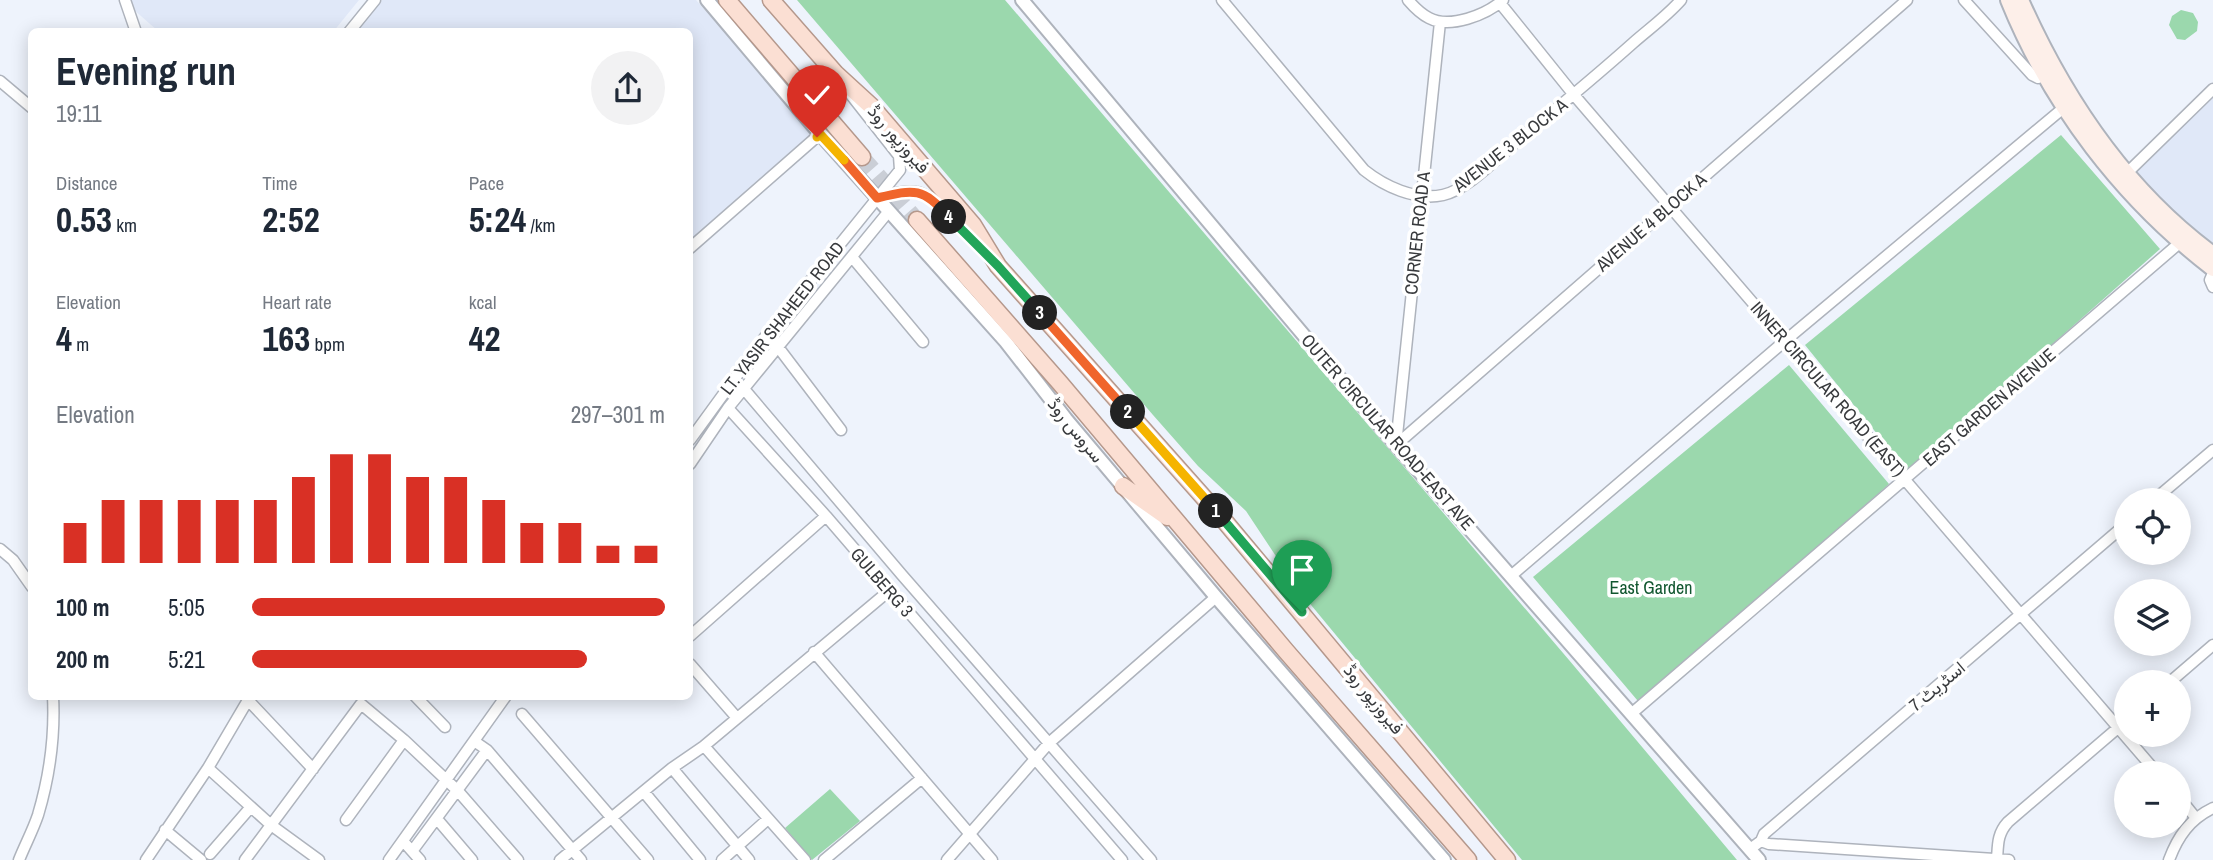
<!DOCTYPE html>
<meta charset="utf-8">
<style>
body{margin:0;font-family:"Archivo Narrow",Vazirmatn,sans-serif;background:#f2f2f3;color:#1f2937;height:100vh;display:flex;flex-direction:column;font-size:26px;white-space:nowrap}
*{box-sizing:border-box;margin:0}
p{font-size:23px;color:#747a83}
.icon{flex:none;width:38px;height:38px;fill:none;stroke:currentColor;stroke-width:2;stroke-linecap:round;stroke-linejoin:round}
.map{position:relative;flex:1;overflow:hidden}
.panel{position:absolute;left:28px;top:28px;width:665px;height:672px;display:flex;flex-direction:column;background:#fff;border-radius:10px;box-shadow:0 4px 18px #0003}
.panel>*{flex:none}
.tools{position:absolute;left:2114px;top:488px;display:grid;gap:14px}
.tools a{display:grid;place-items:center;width:77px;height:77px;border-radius:50%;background:#fff;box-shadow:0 4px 18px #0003;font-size:35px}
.pin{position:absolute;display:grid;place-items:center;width:60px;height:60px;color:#fff;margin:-72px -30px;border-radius:50% 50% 50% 0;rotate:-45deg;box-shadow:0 0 7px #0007}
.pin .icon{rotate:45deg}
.km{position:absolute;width:35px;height:35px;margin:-18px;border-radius:50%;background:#222;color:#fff;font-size:19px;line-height:35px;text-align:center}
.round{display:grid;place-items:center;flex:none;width:74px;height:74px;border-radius:37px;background:#f2f2f3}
.headline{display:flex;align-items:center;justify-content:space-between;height:119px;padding:0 28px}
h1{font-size:38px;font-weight:700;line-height:52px}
.metrics{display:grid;grid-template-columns:repeat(3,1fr);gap:10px;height:119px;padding:7px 28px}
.metrics div{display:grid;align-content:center}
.metrics b{font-size:35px;font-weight:700}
.metrics small{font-size:19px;font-weight:400}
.metrics p{font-size:19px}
.chart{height:196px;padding:14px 28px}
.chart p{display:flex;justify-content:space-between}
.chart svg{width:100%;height:126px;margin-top:7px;stroke:#d93025;stroke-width:6}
ul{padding:0 28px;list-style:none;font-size:23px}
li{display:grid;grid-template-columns:112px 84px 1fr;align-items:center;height:52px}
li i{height:18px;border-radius:9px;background:#d93025}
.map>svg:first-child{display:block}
.built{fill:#e0e8f8}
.green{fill:#9bd8ad}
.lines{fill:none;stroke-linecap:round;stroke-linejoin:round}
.primary-tunnel{stroke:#caced6;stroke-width:16;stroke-dasharray:16 8;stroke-linecap:butt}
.minor-casing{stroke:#aeb3bc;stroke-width:13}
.tertiary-casing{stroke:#aeb3bc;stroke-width:16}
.secondary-casing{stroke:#aeb3bc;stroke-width:18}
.primary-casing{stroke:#b5988c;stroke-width:19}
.minor{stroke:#fff;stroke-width:10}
.tertiary{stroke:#fff;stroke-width:12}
.secondary{stroke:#fdefe9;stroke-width:14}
.primary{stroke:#fbdfd3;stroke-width:16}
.split-1-casing{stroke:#fff;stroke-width:14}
.split-2-casing{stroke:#fff;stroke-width:14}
.split-3-casing{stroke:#fff;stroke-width:14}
.split-4-casing{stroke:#fff;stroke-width:14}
.split-5-casing{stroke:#fff;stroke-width:14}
.split-6-casing{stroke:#fff;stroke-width:14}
.split-1{stroke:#22a559;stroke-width:9}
.split-2{stroke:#f5b400;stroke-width:9}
.split-3{stroke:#f0652b;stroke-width:9}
.split-4{stroke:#22a559;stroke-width:9}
.split-5{stroke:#f0652b;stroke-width:9}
.split-6{stroke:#f5b400;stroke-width:9}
.labels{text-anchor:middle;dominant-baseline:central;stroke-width:7;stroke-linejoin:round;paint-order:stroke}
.street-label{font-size:18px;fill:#383a3d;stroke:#fff}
.park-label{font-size:18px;fill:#10562f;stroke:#fff}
</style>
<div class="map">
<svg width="2213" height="860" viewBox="0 0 2213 860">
<rect width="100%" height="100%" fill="#eef3fc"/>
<path class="built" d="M129 0H359L333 32 158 31 133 9Z
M382 0H696L817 137 690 244V32H357Z
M2213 94V247L2162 204 2134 174Z"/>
<path class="green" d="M797 0H1005L1569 660 1737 860H1522L1297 588 1246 511 1198 466 1153 415Z
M2181 10 2193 13 2198 22 2197 31 2185 40 2177 39 2169 25 2172 16Z
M2061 135 2160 249 1908 472 1805 345Z
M1789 365 1889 484 1643 707 1533 577Z
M830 789 860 821 812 860 785 828Z"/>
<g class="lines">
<path class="primary-tunnel" d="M862 157 917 220"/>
<g class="minor-casing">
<path id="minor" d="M125 0 136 32
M1222 0 1364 170C1384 186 1415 201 1443 195 1467 190 1496 159 1515 143 1555 110 1595 77 1633 43 1649 29 1667 16 1681 0
M1408 0C1414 7 1421 14 1429 18 1450 29 1486 15 1503 0
M1964 0 2032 75 2038 78 2044 75
M1500 3 1574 95 2158 774
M349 32 375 0
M0 81 32 108
M2127 173 2213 89
M878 198C890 195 903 190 916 192 935 194 968 235 982 250
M690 248 820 134
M852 257 923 342
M2213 273 2210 280 2213 287
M765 337 778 347 841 430
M744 389 902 575 1151 860
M728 408 826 516 1122 860
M690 440 765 337 900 170 899 156 851 95
M1396 445 1907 0
M1396 445 1440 22
M690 464 728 408 889 211
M2154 500 2213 450
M0 549 13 560 32 587
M1512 575 1786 340 2067 105
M690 636 826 516
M814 652 992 860
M690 664 737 718
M2170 682 2213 645
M251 696 248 700 313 769
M415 696 445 727
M522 714 648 860
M1631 714 2183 240
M474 741 487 750 581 860
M704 746 805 860
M208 768 271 825 319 860
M672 768 749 860
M644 792 700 860
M2179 797 2195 817
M437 819 472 860
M346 820 404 740
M165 830 201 860
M403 841 420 860
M1761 841 1769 844 2009 860
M1750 849 1761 841 1764 834 2126 524
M413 850 487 750
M210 854 250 808
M19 860C25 845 33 830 38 815 49 778 55 735 53 696
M146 860 208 768 248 700
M245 860 361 704 404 740 458 791 518 860
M389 860 506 696
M560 860 672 768 704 746 890 590
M722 860 768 819
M824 860 922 778
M947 860 1049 743 1216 597
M1997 860C1998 845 1997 834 2008 822L2126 721
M2169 860C2178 836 2190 819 2213 808"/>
</g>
<g class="tertiary-casing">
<path id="tertiary" d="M707 0 820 134 1006 342 1066 419 1216 597 1444 860
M1022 0 1396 445 1759 860"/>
</g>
<g class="secondary-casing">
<path id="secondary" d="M2008 0C2051 106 2122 199 2213 269
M2021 0C2064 97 2126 190 2213 254"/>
</g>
<g class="primary-casing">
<path id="primary" d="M727 0 862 157
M771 0 836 74 871 106 973 225 998 266 1222 518 1507 860
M917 220 1060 383 1286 651 1468 860
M1123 486 1167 517"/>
</g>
<use href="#minor" class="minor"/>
<use href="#tertiary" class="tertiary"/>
<use href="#secondary" class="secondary"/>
<use href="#primary" class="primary"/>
</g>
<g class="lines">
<g class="split-1-casing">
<path id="split-1" d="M1216 511 1302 612"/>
</g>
<g class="split-2-casing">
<path id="split-2" d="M1128 412 1216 511"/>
</g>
<g class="split-3-casing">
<path id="split-3" d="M1040 313 1128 412"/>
</g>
<g class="split-4-casing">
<path id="split-4" d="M949 217 998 266 1040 313"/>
</g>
<g class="split-5-casing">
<path id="split-5" d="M844 160 877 198C915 189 922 187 949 217"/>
</g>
<g class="split-6-casing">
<path id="split-6" d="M817 137 820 134 844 160"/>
</g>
<use href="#split-1" class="split-1"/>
<use href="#split-2" class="split-2"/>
<use href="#split-3" class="split-3"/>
<use href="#split-4" class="split-4"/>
<use href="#split-5" class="split-5"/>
<use href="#split-6" class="split-6"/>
</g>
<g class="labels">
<g class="street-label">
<text transform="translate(899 139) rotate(49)">فیروزپور روڈ</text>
<text transform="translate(1510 145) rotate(-38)">AVENUE 3 BLOCK A</text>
<text transform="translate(1651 222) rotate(-41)">AVENUE 4 BLOCK A</text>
<text transform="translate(1417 233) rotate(-84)">CORNER ROAD A</text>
<text transform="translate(782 318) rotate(-52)">LT. YASIR SHAHEED ROAD</text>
<text transform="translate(1828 389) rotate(49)">INNER CIRCULAR ROAD (EAST)</text>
<text transform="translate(1989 407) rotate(-41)">EAST GARDEN AVENUE</text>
<text transform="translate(1076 430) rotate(51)">سروس روڈ</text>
<text transform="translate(1388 432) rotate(49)">OUTER CIRCULAR ROAD-EAST AVE</text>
<text transform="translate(882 582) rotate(49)">GULBERG 3</text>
<text transform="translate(1937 686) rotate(-40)">اسٹریٹ 7</text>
<text transform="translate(1374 699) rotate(51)">فیروزپور روڈ</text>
</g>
<g class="park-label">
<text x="1651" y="587">East Garden</text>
</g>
</g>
</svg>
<div class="tools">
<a><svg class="icon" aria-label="locate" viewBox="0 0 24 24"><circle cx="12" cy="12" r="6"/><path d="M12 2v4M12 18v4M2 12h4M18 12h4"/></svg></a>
<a><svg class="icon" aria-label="layers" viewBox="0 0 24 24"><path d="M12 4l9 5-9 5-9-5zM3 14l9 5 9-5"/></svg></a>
<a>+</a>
<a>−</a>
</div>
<div class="pin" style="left:1302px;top:612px;background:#1e9e55"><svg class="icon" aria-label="arrive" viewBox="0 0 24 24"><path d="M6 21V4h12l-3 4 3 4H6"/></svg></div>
<div class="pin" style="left:817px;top:137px;background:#d93025"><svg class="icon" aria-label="check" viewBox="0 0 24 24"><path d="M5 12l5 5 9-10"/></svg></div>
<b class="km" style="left:1216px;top:511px">1</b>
<b class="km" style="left:1128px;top:412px">2</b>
<b class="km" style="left:1040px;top:313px">3</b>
<b class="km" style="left:949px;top:217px">4</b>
<section class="panel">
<div class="headline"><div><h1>Evening run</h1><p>19:11</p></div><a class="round"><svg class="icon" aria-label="share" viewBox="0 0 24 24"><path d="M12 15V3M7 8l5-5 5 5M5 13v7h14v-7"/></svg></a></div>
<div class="metrics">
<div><p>Distance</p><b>0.53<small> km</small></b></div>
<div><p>Time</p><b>2:52</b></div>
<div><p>Pace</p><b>5:24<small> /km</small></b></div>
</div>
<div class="metrics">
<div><p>Elevation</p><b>4<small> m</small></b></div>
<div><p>Heart rate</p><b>163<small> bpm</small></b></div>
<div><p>kcal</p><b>42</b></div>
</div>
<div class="chart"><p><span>Elevation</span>297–301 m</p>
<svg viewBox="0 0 160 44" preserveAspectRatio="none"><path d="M5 44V30M15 44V22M25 44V22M35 44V22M45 44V22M55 44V22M65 44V14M75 44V6M85 44V6M95 44V14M105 44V14M115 44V22M125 44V30M135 44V30M145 44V38M155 44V38"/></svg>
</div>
<ul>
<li><b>100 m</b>5:05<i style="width:100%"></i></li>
<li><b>200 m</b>5:21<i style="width:81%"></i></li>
</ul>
</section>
</div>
